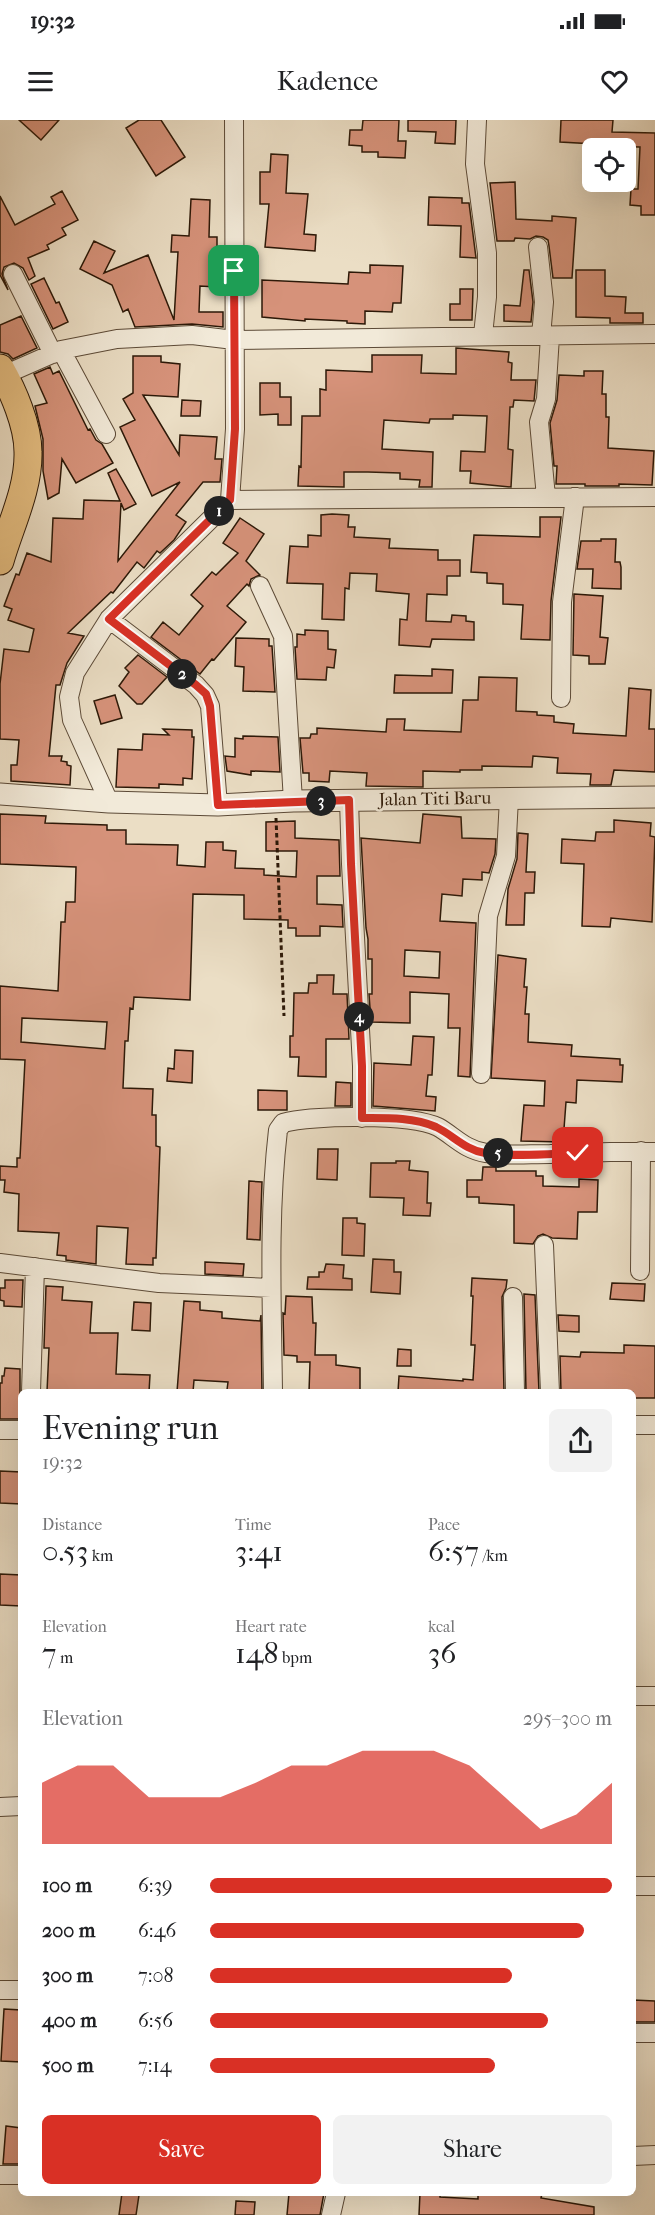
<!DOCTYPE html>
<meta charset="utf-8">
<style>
body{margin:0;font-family:"IM FELL French Canon",serif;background:#f2f2f2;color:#202124;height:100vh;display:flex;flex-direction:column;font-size:22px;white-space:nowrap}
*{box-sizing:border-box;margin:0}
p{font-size:20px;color:#757577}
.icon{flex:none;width:33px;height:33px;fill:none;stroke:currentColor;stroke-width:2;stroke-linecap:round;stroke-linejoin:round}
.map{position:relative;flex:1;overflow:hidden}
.drawer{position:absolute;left:18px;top:1269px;width:618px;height:807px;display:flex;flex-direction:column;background:#fff;border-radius:9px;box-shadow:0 6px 24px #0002}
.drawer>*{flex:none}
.controls{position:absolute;left:582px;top:18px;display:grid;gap:12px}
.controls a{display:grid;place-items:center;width:54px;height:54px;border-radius:9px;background:#fff;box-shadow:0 6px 24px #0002;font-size:30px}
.pin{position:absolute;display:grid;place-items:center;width:51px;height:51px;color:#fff;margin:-26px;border-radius:12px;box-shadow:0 3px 9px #0006}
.km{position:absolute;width:30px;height:30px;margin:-15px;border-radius:50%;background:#222;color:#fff;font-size:16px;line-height:30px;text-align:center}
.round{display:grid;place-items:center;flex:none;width:63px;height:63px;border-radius:9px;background:#f2f2f2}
.head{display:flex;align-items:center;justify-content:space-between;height:102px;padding:0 24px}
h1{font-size:33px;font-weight:600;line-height:45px}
.figures{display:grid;grid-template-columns:repeat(3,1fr);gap:9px;height:102px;padding:6px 24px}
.figures div{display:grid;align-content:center}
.figures b{font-size:30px;font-weight:600}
.figures small{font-size:16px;font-weight:400}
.figures p{font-size:16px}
.chart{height:168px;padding:12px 24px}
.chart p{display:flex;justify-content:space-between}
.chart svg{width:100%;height:108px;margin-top:6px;fill:#d93025;opacity:.7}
.button{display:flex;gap:12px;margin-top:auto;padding:12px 24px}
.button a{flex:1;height:69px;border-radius:9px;background:#d93025;color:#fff;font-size:24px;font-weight:600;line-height:69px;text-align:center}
.button a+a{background:#f2f2f2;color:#202124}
ul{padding:0 24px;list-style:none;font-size:20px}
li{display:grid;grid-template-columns:96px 72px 1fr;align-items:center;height:45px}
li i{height:15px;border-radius:8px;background:#d93025}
.status{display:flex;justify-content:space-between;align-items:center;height:42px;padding:0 30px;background:#fff;direction:ltr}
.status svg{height:16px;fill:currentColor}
header{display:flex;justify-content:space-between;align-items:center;height:78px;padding:0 24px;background:#fff;font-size:27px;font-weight:600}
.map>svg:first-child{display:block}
.building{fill:#d6927a;stroke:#2d1908;stroke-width:1.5;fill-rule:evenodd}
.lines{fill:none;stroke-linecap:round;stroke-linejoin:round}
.minor-casing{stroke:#5c4a37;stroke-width:20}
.tertiary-casing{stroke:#5c4a37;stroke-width:23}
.primary-casing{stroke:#2d1908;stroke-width:29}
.path{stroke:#2d1908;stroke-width:3;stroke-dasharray:4.5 3;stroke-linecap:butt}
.minor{stroke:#f2ead9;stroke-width:18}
.tertiary{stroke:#f2ead9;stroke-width:21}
.primary{stroke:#e6bf82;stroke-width:27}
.route-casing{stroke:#fff;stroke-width:12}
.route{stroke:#d93025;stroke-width:8}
.labels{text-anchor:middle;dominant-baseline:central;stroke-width:5;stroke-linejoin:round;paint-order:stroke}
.street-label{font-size:18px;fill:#2d1908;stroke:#f2ead9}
</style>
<div class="status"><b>19:32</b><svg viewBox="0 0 49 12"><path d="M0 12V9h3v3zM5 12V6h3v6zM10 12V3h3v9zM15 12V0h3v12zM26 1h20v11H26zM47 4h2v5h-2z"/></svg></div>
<header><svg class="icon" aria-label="menu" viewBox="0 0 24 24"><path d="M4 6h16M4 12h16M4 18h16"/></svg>Kadence<svg class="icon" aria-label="heart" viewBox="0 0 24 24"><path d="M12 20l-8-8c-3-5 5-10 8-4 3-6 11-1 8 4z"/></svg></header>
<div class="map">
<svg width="655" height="2095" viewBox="0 0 655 2095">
<rect width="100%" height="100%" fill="#ebdec5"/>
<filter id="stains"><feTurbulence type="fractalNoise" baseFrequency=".00333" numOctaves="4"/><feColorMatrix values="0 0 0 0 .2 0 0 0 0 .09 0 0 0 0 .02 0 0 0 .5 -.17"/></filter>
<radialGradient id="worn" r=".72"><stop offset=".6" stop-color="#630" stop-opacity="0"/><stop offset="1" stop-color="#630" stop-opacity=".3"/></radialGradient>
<path class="building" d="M19 0H59L41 20Z
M139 0H161L185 37 156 56 126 8Z
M363 0H399L398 21H406L405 38 378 37V32H362V26L349 25 350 10H362Z
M408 0H456L455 24 435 23 436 12 408 11Z
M561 0H613L612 12 655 13V95H641V86L630 85 631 69H638L640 27 594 26 595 24 560 22Z
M271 34 288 35 286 73 308 74 304 114 316 115 315 131 265 127 269 84H260V52H270Z
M515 62 516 99 552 101V96L576 98 572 158H553L549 126 548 120 543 117 536 116 530 119 515 118 514 121H497L490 63Z
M62 71 78 100 62 108 66 115 47 125 49 129 28 138 35 156 29 160 23 148 14 143 4 147 2 154 8 170 0 155V76L15 105 55 84 51 77Z
M429 77 462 78V83H469L476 138 460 137 461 106 428 105Z
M191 79 210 80 209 117H217V167L200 166 199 192H223V207L192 204 135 207 128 189 123 192 112 165 80 149 94 121 115 131 104 153 148 135 174 200 178 132H171L172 115 189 116Z
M370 145 403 146 401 183H393L392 192 365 191V204L347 203V201L305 199V201L262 197V160L348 164 349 152 370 153Z
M524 150H529L533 182 531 202 504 201V185L520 186Z
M576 150H605V176L626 177 625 193H643V203H610V198L576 197Z
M44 158 56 183 59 182 68 202 53 209 31 164Z
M460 169H473L472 200H450V184H460Z
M21 196 37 228 13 239 8 234 0 232V205Z
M456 228 509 232 508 242 512 243 511 260H536L534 281 514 280 513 287H510L508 329 513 330 511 367 470 363 471 351H460L461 331 485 332 487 296 453 295V299H430L429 303 384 300 382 329 433 332 432 367H419L420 360 400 359V353L368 352H344V367L298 366 299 346 301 347 302 296H320V269L326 270V250L372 252V235H422L421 253 456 254Z
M133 236H161V242L180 244 178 277 143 275 179 335 180 315 217 317 215 339H222L220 362H203L176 395 186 402 174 420 160 433 157 431 144 448 137 442 113 473 111 472 68 513 84 516 67 543 60 565H56L49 636H62L61 641 67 642V645L71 646 70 665 11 661V645H17L19 620 0 619V564L4 529 29 532 34 509 8 500 12 489 4 486 16 454 19 455 27 433 51 442 53 398 83 399 84 380 120 381 108 353 116 349 136 384 124 390 121 383 118 441 180 362 152 376 120 307 135 300 123 279 133 273Z
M50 247 53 254 59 251 88 310 90 309 96 320 102 324 113 343 76 363 62 339 59 373 48 379 43 351V319L35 286 47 283 34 254Z
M584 251H603L602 274H606V297H609L608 328 654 331 652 365 619 364V366H585V364H556L557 346H554L550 303 557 280 559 255 584 256Z
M260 263H280V277H291V305H278V294L260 295Z
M182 280 201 281 200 296H181Z
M332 394 349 395 348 407H355L354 417 390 419 389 428 438 430V440H460V456H447V475L427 474 426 501 451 502 452 495 466 496V501L474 502V520L432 519 430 527 399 525 400 499 407 500 409 474 376 471 377 454 350 453 349 469 345 468 344 500 322 499 323 464 287 463 290 426 308 427V415L321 416V395Z
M540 397H561L551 481 550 520 521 519 523 485 503 484V464L487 463V453L471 452 474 415 540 417Z
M240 398 264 414 246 441 260 455 251 459 249 466 247 464 227 486 246 502 214 540 212 539 200 554 151 517 163 502 179 515 203 486 191 475 212 452 216 455 238 433 223 423Z
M601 419H616L615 442H620L621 447V469L592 468 593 449H577L581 421H601Z
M574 474 603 476 600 517 608 518 605 544H589V536L573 535Z
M305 510 328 511V529L336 530 334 548 327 547 326 560 297 559 295 527H297V514L305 515Z
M236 518 269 519V526H272L275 572 243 571 244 547 235 546Z
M138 535 167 557 142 584H137L119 566 129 552 125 548Z
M432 549 453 550 452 573H394L395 555 432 556Z
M479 557 517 558 516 591 537 592V595L554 596V602L574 604 573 613 626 616 629 568 651 570 649 609H655V652L614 650 611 665H590L591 654 557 653 558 638 533 636 532 647 482 646V650H460V652L423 651V667L366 666 367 653 330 651 329 662 309 661V653H303L300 618H310L311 614H317V608L386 612 387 599H405L404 610 461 612 463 580H478Z
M115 575 122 598 101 604 94 581Z
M163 609 192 610V617H194L192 659 183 658V665L159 664V668L116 667 118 629 142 630 143 614 169 615Z
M243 616 278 617 280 652 251 651V655L227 651 225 636 235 637V618L243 619Z
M0 694 46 696 45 703 107 705V710H126V724L178 725 177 745 205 747 206 722H223V730L236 731 235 748 264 749V755L296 757 297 731H266V702L295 701V718L339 720 340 756H317V784L342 785 343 807 320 806V816H296V808H288V800L244 799V775L193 774 190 880 134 877 133 889 130 888 128 921H125L123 968 153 969 152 995H156V1026L160 1027 156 1138H153V1145L126 1144 128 1108 97 1106 96 1144 66 1140V1136L57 1135 59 1113 18 1111 19 1074 4 1072 5 1060H0V1046L17 1047V1038H20L25 940 0 939V866L58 871 61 802H65L66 782H75L76 747 0 744ZM22 898 107 902 105 929 21 922Z
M423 694 461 697 462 718 496 719 495 734 489 753 482 752V760L463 759 462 776 442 774 440 801 476 803 470 957 458 956 460 908H448L449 874 410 872V903L371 902 369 874H372V839H368V819L366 808 361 718 420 723ZM405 830 440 832 439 858 404 856Z
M614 700 651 703 650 716 655 717 652 802 611 798 610 807 582 806 584 744 561 743 562 719 595 721 596 712H614Z
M518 713 528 714 526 752H535L534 773H525L524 805H506L508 769 517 739Z
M498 835 526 839 524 867H527L525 894H529L528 922 572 925 571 936 620 939V945H623L622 962 577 960 576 983 566 982 563 1022 521 1021 524 985 544 986 545 961 491 958Z
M317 855H334L333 874H347L349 919H326V957L298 956 299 937H290V916H293L294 873H308L309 863H317Z
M413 916 434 917 432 955H428L426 976 436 977 435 991 373 986 374 943 411 945Z
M175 930 193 931 192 963 167 961 168 948 174 949Z
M336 962 351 963V986H335Z
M258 970 287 971V990H258Z
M318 1029H338L337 1060 317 1059Z
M396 1041H410L409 1050 428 1052 427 1083H431L430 1096 403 1095 404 1078 370 1077 371 1043H396Z
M483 1047H496V1051H536V1056H543V1066L579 1067V1059L598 1060 597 1092H578L577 1119 552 1118 543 1114 538 1116 533 1124 514 1123V1085L479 1083V1077H467V1060H482Z
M249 1061 262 1062 260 1120 247 1119Z
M343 1098H357V1103L365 1104 364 1136 342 1135Z
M373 1139 394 1140V1152H401L400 1174 371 1172Z
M205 1142 244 1144 243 1156 205 1154Z
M326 1144 344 1145 343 1158 352 1159V1170L307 1169 308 1157H319V1152H324Z
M472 1158 507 1160 506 1168 502 1177 504 1272H398L399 1256 463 1261V1259L473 1260 475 1225H471L473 1176H471Z
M5 1160H23L22 1187 4 1186V1181L0 1180V1168H5Z
M612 1163 645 1164 644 1181 610 1179Z
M46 1166 63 1167 62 1180 92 1182 90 1213H118L116 1254 150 1255 149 1272H47L49 1228H44Z
M524 1174 535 1175 539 1272H526Z
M286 1176 312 1177 313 1203H316L315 1235H336V1245L360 1248V1272H309L310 1242H297V1236L284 1235 283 1193 285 1194Z
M184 1181 200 1182V1190L222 1192V1198L260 1201 261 1195 262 1272H233V1270H227L228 1262 194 1260 193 1272H177Z
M134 1182 151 1183 150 1211 132 1210Z
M558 1195 579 1196V1212L559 1211Z
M624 1225 655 1226V1278H633V1272L628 1271 561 1272 560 1236 580 1237 581 1232 624 1233Z
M398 1229 411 1230V1246H397Z
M5 1248 20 1249V1299H0V1263H2V1256H4Z
M0 1351 21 1352V1384L0 1383Z
M0 1454 21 1455V1486L0 1485Z
M633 1880 655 1881V1902H633Z
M4 1889 21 1890V1942L1 1941Z
M6 2006 21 2008V2044H3Z
M122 2073 139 2075 136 2095H119Z
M289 2073H324L320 2095H287Z
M420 2073H440V2077L478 2079V2073L542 2074 541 2078 594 2087V2095H419Z
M236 2081 255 2082 254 2095H235Z"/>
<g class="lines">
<g class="minor-casing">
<path id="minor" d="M477 0 475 44 487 133V177L483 215
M538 127 544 182 541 216
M13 154 53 234
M61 230 106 314
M4 255 61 230 117 219 192 215 234 220 655 214
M546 377 539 302 546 279 550 216
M230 380 655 377
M260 466 283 516 293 681
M109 499 196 565 205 575 210 586 218 685
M561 578 562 482 575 377
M349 680 351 744 362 946V998
M109 682 72 600 69 577 75 553 109 499 230 380 235 309 234 0
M481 954 488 796 506 736 509 678
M544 1125 550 1272
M0 1143 159 1163 271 1168
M640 1151 641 1031
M513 1177 515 1272
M31 1272 35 1147
M273 1272C272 1185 268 1096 278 1010L283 1003C312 995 411 994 438 1007 454 1016 465 1030 486 1033 507 1036 528 1034 550 1034 585 1033 620 1031 655 1032
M633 1305H655
M0 1310H21
M633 1576H655
M0 1687 21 1686
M633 1766H655
M0 1870H21
M633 1913H655
M633 2036 655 2035
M0 2055H21
M331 2095 336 2073"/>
</g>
<g class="tertiary-casing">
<path id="tertiary" d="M0 674 109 682 218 685 293 681 655 677"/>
</g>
<g class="primary-casing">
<path id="primary" d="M0 248C13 271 28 305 28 332 29 369 10 406 0 441"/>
</g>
<path class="path" d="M276 698 284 896"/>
<use href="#minor" class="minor"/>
<use href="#tertiary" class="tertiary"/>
<use href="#primary" class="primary"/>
</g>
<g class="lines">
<g class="route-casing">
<path id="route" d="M234 151 235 309 230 380 109 499 196 565 206 574 210 586 218 685 349 680 351 744 362 946V998C386 998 413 997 436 1007 453 1015 465 1030 485 1033 515 1037 548 1034 578 1033"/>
</g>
<use href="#route" class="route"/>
</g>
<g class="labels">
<g class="street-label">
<text transform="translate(435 679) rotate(-1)">Jalan Titi Baru</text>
</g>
</g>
<rect width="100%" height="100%" filter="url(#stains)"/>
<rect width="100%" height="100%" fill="url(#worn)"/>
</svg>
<div class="controls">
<a><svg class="icon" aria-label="locate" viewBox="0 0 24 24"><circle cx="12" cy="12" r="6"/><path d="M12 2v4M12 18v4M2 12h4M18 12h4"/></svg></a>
</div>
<div class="pin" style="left:234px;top:151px;background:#1e9e55"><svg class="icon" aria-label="arrive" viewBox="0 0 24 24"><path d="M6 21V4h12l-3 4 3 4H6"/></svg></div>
<div class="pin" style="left:578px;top:1033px;background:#d93025"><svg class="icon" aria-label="check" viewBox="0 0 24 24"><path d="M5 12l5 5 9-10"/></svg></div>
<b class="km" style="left:219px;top:391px">1</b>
<b class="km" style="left:182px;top:554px">2</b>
<b class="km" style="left:321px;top:681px">3</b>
<b class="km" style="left:359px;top:897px">4</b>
<b class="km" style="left:498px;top:1033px">5</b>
<section class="drawer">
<div class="head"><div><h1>Evening run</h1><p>19:32</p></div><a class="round"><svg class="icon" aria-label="share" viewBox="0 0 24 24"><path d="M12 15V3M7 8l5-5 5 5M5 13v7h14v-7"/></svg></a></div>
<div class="figures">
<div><p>Distance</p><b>0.53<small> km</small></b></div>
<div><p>Time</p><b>3:41</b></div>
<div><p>Pace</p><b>6:57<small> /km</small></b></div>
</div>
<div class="figures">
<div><p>Elevation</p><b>7<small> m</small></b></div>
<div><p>Heart rate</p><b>148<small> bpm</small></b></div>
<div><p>kcal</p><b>36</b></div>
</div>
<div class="chart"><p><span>Elevation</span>295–300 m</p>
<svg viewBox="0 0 160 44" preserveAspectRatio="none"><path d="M0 44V19L10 12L20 12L30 25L40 25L50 25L60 19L70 12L80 12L90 6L100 6L110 6L120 12L130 25L140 38L150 32L160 19V44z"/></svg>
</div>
<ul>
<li><b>100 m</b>6:39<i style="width:100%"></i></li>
<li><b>200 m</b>6:46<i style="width:93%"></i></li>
<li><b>300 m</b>7:08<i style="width:75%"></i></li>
<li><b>400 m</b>6:56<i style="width:84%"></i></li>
<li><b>500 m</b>7:14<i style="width:71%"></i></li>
</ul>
<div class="button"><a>Save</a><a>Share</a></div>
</section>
</div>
